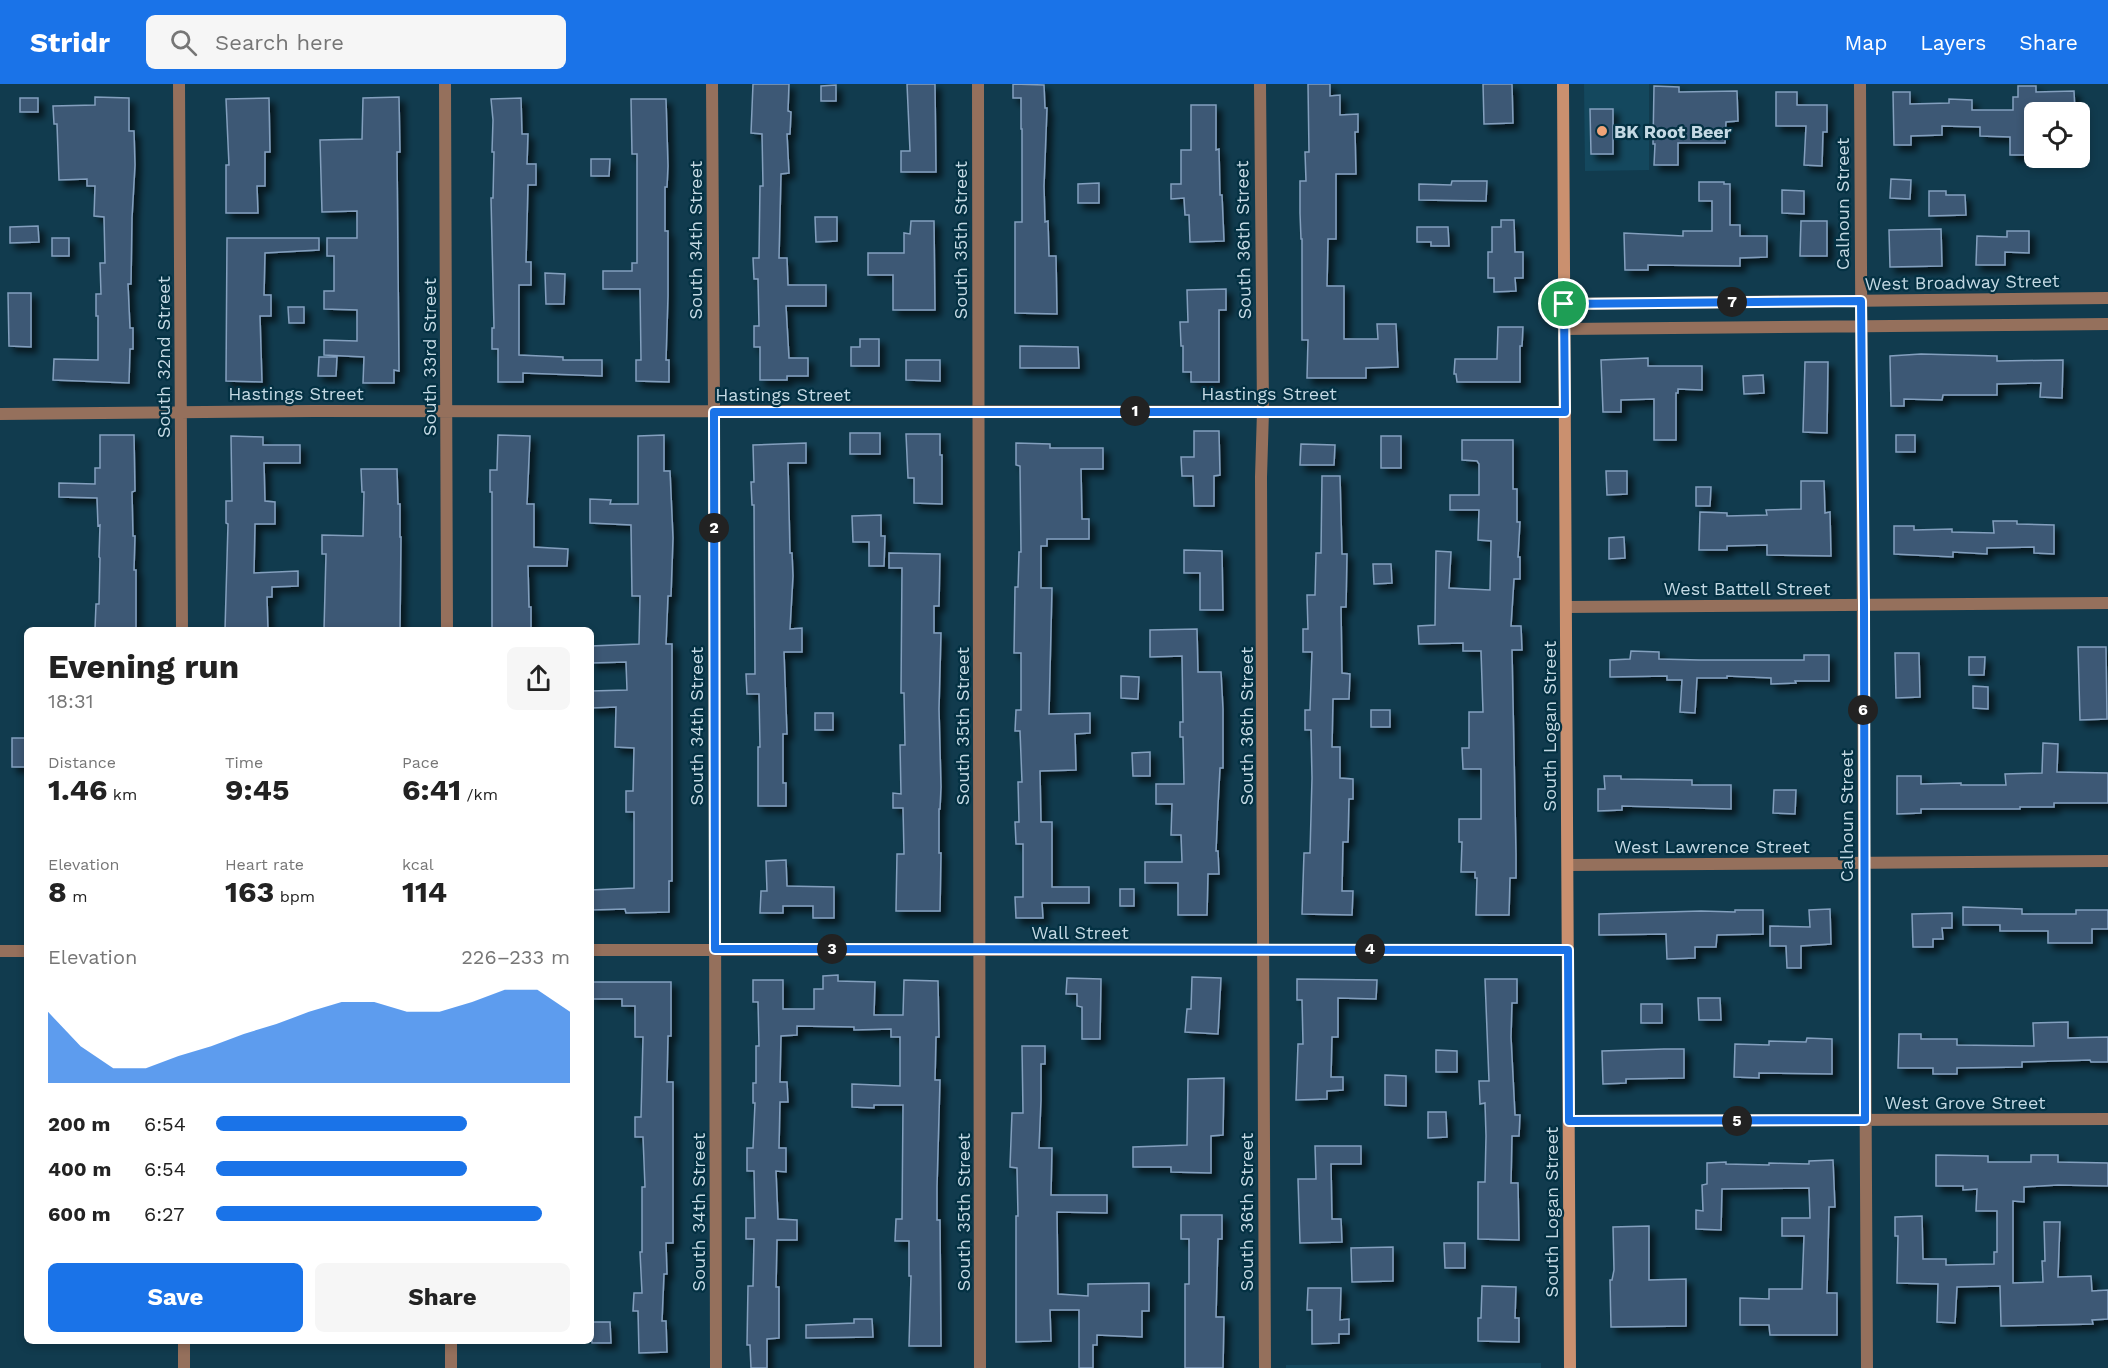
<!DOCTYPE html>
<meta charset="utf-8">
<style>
body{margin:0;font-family:"Work Sans",sans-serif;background:#f6f6f6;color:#222;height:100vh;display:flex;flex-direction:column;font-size:22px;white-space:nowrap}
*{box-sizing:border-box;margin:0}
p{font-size:20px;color:#767676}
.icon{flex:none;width:33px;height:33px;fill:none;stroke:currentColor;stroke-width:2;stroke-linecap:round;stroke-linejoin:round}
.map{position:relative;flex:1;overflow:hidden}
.details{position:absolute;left:24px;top:543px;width:570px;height:717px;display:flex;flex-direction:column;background:#fff;border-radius:9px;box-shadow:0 3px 9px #0003}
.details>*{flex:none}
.fabs{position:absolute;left:2024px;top:18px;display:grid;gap:12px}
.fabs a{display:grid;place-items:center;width:66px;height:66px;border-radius:9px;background:#fff;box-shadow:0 3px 9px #0003;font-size:30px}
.pin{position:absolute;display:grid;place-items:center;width:51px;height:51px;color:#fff;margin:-26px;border:3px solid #fff;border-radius:50%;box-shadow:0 2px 6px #0007}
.km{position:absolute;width:30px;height:30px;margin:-15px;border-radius:50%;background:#222;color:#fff;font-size:16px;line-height:30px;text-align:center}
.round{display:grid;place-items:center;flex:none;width:63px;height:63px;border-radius:9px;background:#f6f6f6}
.overview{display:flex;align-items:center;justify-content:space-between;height:102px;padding:0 24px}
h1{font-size:33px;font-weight:700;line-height:45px}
.stats{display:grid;grid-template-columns:repeat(3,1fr);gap:9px;height:102px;padding:6px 24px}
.stats div{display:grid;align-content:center}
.stats b{font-size:30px;font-weight:700}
.stats small{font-size:16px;font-weight:400}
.stats p{font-size:16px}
.chart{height:168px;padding:12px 24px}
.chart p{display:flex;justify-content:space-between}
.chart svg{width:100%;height:108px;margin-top:6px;fill:#1a73e8;opacity:.7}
.cta{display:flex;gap:12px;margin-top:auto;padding:12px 24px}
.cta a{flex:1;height:69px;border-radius:9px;background:#1a73e8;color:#fff;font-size:24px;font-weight:700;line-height:69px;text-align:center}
.cta a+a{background:#f6f6f6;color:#222}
ul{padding:0 24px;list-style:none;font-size:20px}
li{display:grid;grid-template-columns:96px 72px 1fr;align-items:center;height:45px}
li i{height:15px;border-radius:8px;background:#1a73e8}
header{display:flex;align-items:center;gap:36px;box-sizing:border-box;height:84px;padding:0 30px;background:#1a73e8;color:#fff}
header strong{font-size:28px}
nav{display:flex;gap:33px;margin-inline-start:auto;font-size:21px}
.search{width:420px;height:54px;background:#f6f6f6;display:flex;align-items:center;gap:15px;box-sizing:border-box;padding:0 21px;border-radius:9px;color:#767676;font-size:22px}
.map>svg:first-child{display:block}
.built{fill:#14485e}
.building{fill:#3e5874;stroke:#839fbe;stroke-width:1.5;filter:url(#shadow)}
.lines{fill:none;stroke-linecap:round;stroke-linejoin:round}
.street{stroke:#95705c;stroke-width:12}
.secondary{stroke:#ca906f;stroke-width:12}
.route-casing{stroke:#fff;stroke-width:12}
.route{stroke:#1a73e8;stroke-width:8}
.poi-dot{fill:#efa377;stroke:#043143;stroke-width:2}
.labels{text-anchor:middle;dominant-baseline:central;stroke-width:4.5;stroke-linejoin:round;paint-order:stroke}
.poi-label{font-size:18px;font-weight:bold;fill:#c4d9e4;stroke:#043143;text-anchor:start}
.street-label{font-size:18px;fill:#c4d9e4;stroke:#043143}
</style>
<header>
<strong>Stridr</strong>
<div class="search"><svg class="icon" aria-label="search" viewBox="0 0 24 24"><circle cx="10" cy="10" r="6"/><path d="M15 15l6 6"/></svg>Search here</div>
<nav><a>Map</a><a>Layers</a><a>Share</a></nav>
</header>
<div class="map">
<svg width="2108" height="1284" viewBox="0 0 2108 1284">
<defs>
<filter id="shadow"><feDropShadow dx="5.5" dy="5.5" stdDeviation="3" flood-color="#0009"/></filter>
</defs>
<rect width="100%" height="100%" fill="#113b4e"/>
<path class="built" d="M1584 0H1649V86L1585 87Z
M1541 1279V1284H1286V1281Z"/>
<path class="building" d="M753 0H789L788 27 791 28 790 50H787L789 89 781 90 779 174H787L788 201H826V222H786L789 274H808V292H787V296H760V263H754V242H759L758 195H754L753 174H759L760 102H763L762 50 751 49Z
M907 0H935L936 88H901V67H910Z
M1013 0 1044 1 1045 24H1047L1044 102 1045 138 1048 137 1049 172H1056L1057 230 1015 229V138H1022V45H1021V14H1013Z
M1308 0H1330V12L1340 11V31L1358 30V48H1355L1356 90H1336V155H1328L1327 202H1344V255H1378L1377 240H1396L1398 283 1366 284V294H1307L1308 256H1302V155H1301L1300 129V97H1306L1305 68H1309Z
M1483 0H1512L1513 39 1484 40Z
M836 1V17H821V2Z
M1654 2 1679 3V8L1737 7 1738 37 1726 38 1725 59H1678V81H1654L1655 60H1653Z
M2018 2H2036V8L2074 7 2075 28H2033L2032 71H2010V53L1980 52V43L1942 42V51L1911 52V61H1894L1893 8H1910V20L1949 19V15L1972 16V26H2013V13H2018Z
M1776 8H1797V21H1827V48H1823L1822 82 1804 81 1806 42H1776Z
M95 13 129 14V47H134L135 81 132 134 131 200H128L130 244H133V265H130L129 299 53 296 54 275 98 276V232H96V210H101L100 179H105L104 133 94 132 95 102H87V95L59 96 57 40H54L53 22 95 21Z
M399 13 400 68H397L399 287 394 286V299H363L364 273 324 271V256L357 257V226L324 225V207H334V172H327V154H357V127L322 128 320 56 362 55 363 14Z
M20 14H38V28H20Z
M269 14 270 68H265V102H257L258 129H226V81H229L226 15Z
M521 14 522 50H528L527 80H536V101H528L526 178H531V201H519V271L563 273V276H602V292L523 289V298H498V265H492V244H494L491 114H493L494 68H492L493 36 491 15Z
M631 15H666L668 82 667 103H665V147H668V212L666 276H669V298L636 297V276H641L640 205H603V187H632V179H637V70H632Z
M1191 21H1216V66L1219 65 1220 111H1222L1224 157 1190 158 1189 131H1185L1184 114 1171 115V100H1181V66H1191Z
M1590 25H1613V70H1591Z
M591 75H610L609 92H591Z
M1891 95 1911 96 1910 115 1890 114Z
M1452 97H1487L1486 117 1419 116V100L1451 101Z
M1699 98H1724V100H1730V141H1740V152H1767V173L1740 174V182L1648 181V186H1625L1624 149 1683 152V147H1712V117H1699Z
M1099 99V119H1078V100Z
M1782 106 1804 107V130L1782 129Z
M1929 107H1946V111H1965L1966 131 1929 132Z
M815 133H837V157L816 158Z
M1501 136H1514L1515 168H1523V194H1515L1516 207 1494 208V194H1488V168H1492V143H1501Z
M911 137H934L935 226H893V191H868V169H904V149L910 150Z
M1801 137H1827V172H1800Z
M38 142 39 158 10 159V143Z
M1417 143H1448L1449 162H1431V158H1417Z
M1941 145 1942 182 1890 183 1889 146Z
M2007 147H2029V169L2005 168V181H1976L1977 152 2007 153Z
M52 154H69V172H52Z
M227 154H319V166L265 169 264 211H271V232H260L262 298 226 297Z
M545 189 565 190 564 220H546Z
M1226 205V226H1219V298H1191V288H1183V262H1181L1180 238H1188L1187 206Z
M8 209H31V263L9 262Z
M288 223H304V239H289Z
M1498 243H1523L1522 262H1520V298H1457L1456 290H1454L1455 275H1497Z
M860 255H879V282H851V263H860Z
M1020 262 1078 263 1079 284H1020Z
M1921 270 1997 272V277L2063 276 2062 314 2040 313 2041 299 1997 300V311H1943L1942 316 1904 315V322H1891L1890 272Z
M319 273H337L336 292H318Z
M1648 274V282H1702V306L1678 305V309H1676V356H1654V315L1621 316V328H1603L1601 276Z
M906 276H940V297L906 296Z
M1805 278H1828L1827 349 1803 348Z
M1763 291 1764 309 1744 310 1743 292Z
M1194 347H1219L1220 391 1214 392V422H1194L1193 392H1182L1181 373H1194Z
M850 349H880V370H850Z
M906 350H940V371H942V420L914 419V394H908Z
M100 351H134L135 407 132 408 133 452H135L134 486H136V546L95 545 96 520H99L100 474 99 473 100 441 98 442 97 414 59 413V399L95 400V384H100Z
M498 351 530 352 527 420H534V463L568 465 567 482H528L529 523H531V545H492V408H490V386H497Z
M664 351V387H670L673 454 671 512H668L666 560H672V797H669V828L626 829 625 825 591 826V806L634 804V728H626V707H633L634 664 615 663 616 623 591 624V607L627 606 626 578 591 579V562L639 560 640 512H632L631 441 590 439V415L611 416 610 420H638V352Z
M1896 351H1915V368H1896Z
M231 352 263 353V361H300V379H264L265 417 275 418V440H255L254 489 298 487V502L272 503V513H267L268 546H225L228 440 226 439V417H232Z
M1381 352H1401V384H1381Z
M1462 356H1513V405H1517V438H1520L1518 473H1520V495H1514L1511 542H1521L1522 566H1512L1516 770V794H1510L1509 831H1476L1477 794H1475V788H1461L1462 758H1459V735H1481V685H1463L1462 664H1469V628H1483L1481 567H1463V559L1419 560 1418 542 1435 541 1436 467 1451 468 1449 504 1490 506 1491 457 1478 456 1479 426H1450V411H1479V380L1477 377 1462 376Z
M806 359V379H788L790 469H792L793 492 790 545 802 544V568H784L787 650H783V699H786V722H758V663H760L759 610H747L746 590H755L754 421H752L751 398H754L753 361Z
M1016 359 1050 360V364H1103V385H1081L1082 435H1089V455H1047V462H1041V504H1052L1049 630 1090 629V649L1075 650 1076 686 1040 687 1041 738H1052V803H1089V819H1042L1043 834H1016L1015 813H1023V760H1016L1015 738H1019L1018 698H1022L1020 647H1015L1016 626H1021V569H1014L1015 503H1018L1019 468H1021L1020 382 1016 381Z
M1301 360 1335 361 1334 381H1300Z
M361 385H397L398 420H400V453H401L400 546H324L326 470H322V451L363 452 364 408H362Z
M1606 387H1627V410L1607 411Z
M1322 392H1340L1342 470H1347L1346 523H1341L1342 589 1350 590 1349 615H1333L1332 663H1340V694L1353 695V715H1349L1348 758H1343L1342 807H1353L1352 831 1302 830 1304 769H1310L1312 694 1311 646H1305V626H1310L1312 568H1303V545H1308L1307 511H1315L1316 469H1321Z
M1801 397H1824L1825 429 1830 428 1831 472 1767 471V461L1727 462V466H1699L1700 428 1727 429V432L1767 431 1766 426 1801 425Z
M1696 403H1711L1710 422H1696Z
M881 431V452H885L884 482H869V458H853L852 432Z
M1993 437H2017V440L2054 441V470L2034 469V463L1987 464V470L1953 468V473L1894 470V442H1914V446L1952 445V448L1994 449Z
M1624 453 1625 474 1609 475V454Z
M1184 466 1222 467 1223 526H1200V489H1184Z
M889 469 940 470 939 522H934V549H941L939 625 941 703 940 725H939V769H941L940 827H896L897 770H904L903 724H893V709L901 710 900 661H905L904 609H901L902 484H889Z
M1373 480H1391L1392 499 1374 500Z
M1197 545 1198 588H1221L1223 625V684H1220L1218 721 1216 767H1218L1219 790H1208L1207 831H1178V799H1145V778H1182L1181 751H1171L1172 720H1156V700H1184L1183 653H1180V638H1183L1182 572 1150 573V546Z
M2078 563H2106L2107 635 2080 636Z
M1631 567 1659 568V575L1700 576H1804V571H1829V597H1795L1796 599 1771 600V594L1727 592V594H1697L1695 629 1680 628 1682 596H1667V592L1610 593V576L1630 575Z
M1895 569H1919L1920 613 1896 614Z
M1969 573H1985L1984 591H1969Z
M1121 592 1139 593 1138 615 1121 614Z
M1973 602 1988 603V625L1973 624Z
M1371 626H1390V643H1371Z
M815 629H833V646H815Z
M12 654H27V683H12Z
M2043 659 2058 660 2057 688 2108 689V719H2054V723H2020V725H1921V729L1897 730V692H1921V700L1961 699V701H2006L2005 690 2042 689Z
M1150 668V692H1133L1132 669Z
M1604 692H1621V695L1692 696V701H1731V725L1622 722V726L1598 727V705H1605Z
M1774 706H1796L1795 730 1773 729Z
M786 776 787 802 834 803V834H813V822H783V829H760L761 807H767L766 777Z
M1120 805H1134V822H1120Z
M1963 823 2022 825V830H2076V826H2108V845H2092V859H2048V847H2000V841H1963Z
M1830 825 1831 860 1801 862V884H1787L1786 862H1770V842L1810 843 1809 826Z
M1735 826H1763V850L1717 851 1716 863H1695V874L1667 875 1666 850 1599 851V830L1701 827 1735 828Z
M1952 829V844H1942L1943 855H1933V863H1913L1912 830Z
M838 891V897L875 898 874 931H903L904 896 938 897 939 953H936L935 996H940L937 1103V1136H940L941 1262H909L911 1192H909V1157H895L896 1135H902L903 1021H874V1024L852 1023V1000L900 1002V953H891V945L854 946V943L797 942V951L781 952 780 998H787L788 1018H780L779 1064H786V1088L776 1087 778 1135 797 1136V1156H777L776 1203H779V1254L767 1255V1284H751L750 1261H747L748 1202H753L754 1155H746V1134H755L754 1087H747V1064H753L755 1019H753V999H756V962H759L758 918H753V896H783V925H814V905H823V892Z
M1192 893 1221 894 1218 950 1185 948 1187 925H1191Z
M1067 894 1101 895 1100 955H1082V923L1077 922V910H1066Z
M1297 895 1377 896 1376 915 1338 914V953H1332L1331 993H1343V1006L1327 1007V1015L1296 1016 1298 960H1303L1302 916H1297Z
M1485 895H1517V919H1512L1511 953 1515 1031H1520L1519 1052H1512L1511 1099H1518L1519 1156 1478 1155V1098H1485L1486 1052 1485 1019 1480 1020 1479 997H1489Z
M591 898H671V952H668L667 998H673V1159H666L667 1190H664L662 1237H666L667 1268 639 1269 638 1227H633L634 1209H642L640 1168H642V1103H645L643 1053H635V1033H641L643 953H635V922H622V915H591Z
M1698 914H1720L1721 936H1699Z
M1641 920H1662V939H1641Z
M2068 938V954L2108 953V978H2091L2090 976 2022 978V983L1957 984V990H1933V984H1898L1899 950H1921V955H1957V961L2034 962 2033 939Z
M1807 954 1832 955V990L1759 989V994L1734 993 1735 960 1769 961V957L1806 958Z
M1022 962H1045V980H1041V1016L1039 1064H1052L1051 1111H1107V1129L1057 1128 1058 1210 1088 1212V1200L1149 1199V1227H1142V1253L1097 1251V1261H1093V1284H1079V1226H1050L1051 1257 1016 1258V1132H1018L1017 1084 1010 1083 1012 1029H1023Z
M1664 965H1684V994L1626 995V999L1603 1000 1602 967Z
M1436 966 1457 967V988H1436Z
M1385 991 1406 992V1022L1385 1021Z
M1224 994 1223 1051 1211 1052V1089L1171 1088V1083H1133V1063L1187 1061 1188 995Z
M1428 1028H1446L1447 1053 1428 1054Z
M1315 1062H1361V1080H1331L1332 1135H1341L1342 1158 1300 1159 1298 1095H1316Z
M1936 1071 1988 1072V1078H2031V1071H2058V1078L2108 1079V1102L2058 1101 2024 1103V1118L2013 1117V1199L2043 1198 2042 1177H2045L2044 1138H2060L2058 1193 2091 1192 2092 1207 2108 1206V1235L2092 1236 2093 1240 2001 1242 2000 1202 1957 1203 1955 1239 1937 1238 1938 1200 1897 1199 1898 1152H1895V1133L1922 1132 1923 1175H1946V1181L1994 1180V1168H1997V1127H1976L1977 1105 1963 1106V1102H1936Z
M1833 1076 1835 1123H1829L1827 1209H1837V1251H1770L1769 1241H1740V1214L1769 1215V1205H1802L1804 1152H1782V1134H1810L1809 1104 1722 1105 1721 1146 1696 1145V1126L1703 1127 1702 1101 1707 1100V1079L1726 1078V1080L1769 1081V1079L1809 1080V1077Z
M1181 1131H1222V1155H1218L1216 1233H1224L1223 1284H1185V1200H1189V1155H1181Z
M1649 1142V1196L1686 1195V1242L1611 1243 1610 1196H1612L1614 1186 1613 1143Z
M1444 1159H1465V1184H1445Z
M1393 1163V1197L1352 1198 1351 1164Z
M1482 1202 1516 1203 1515 1234H1519V1258L1478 1257V1234H1481Z
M1308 1204H1341L1340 1236 1349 1235V1250H1339V1259L1312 1260V1226H1307Z
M854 1235H872L873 1253 806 1254V1241L854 1239Z
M591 1238H610L611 1259H592Z"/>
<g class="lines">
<path class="street" d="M179 0 182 546
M445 0 447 546
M712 0 714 328 716 1284
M978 0 980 1284
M1260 0 1263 327 1261 393 1265 1284
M1860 0 1867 1284
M1564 220 2108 214
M1565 245 2108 240
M0 330 314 327 1565 328
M1566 523 2108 519
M1568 781 2108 777
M591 866H1568
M0 867H27
M1569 1037 2108 1035
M184 1257V1284
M451 1257V1284"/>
<path class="secondary" d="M1563 0 1570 1284"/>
</g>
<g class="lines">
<g class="route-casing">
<path id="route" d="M1861 217 1864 521 1865 1036 1569 1037 1568 866 715 865 714 328H1565L1564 220Z"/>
</g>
<use href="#route" class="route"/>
</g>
<circle class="poi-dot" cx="1602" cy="47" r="6"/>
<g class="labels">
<g class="poi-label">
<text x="1614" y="47">BK Root Beer</text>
</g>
<g class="street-label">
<text transform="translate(1842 120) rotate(-90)">Calhoun Street</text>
<text transform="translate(695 156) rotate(-90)">South 34th Street</text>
<text transform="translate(960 156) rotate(-90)">South 35th Street</text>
<text transform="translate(1243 156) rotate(-91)">South 36th Street</text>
<text transform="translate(1962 198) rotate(-1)">West Broadway Street</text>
<text transform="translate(163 273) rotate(-90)">South 32nd Street</text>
<text transform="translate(429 273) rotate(-90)">South 33rd Street</text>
<text x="296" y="309">Hastings Street</text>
<text x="1269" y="309">Hastings Street</text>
<text x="783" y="310">Hastings Street</text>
<text x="1747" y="504">West Battell Street</text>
<text transform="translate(696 642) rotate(-90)">South 34th Street</text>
<text transform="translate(962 642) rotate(-90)">South 35th Street</text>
<text transform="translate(1246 642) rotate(-90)">South 36th Street</text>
<text transform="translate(1549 642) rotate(-90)">South Logan Street</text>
<text transform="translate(1846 732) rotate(-90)">Calhoun Street</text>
<text x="1712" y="762">West Lawrence Street</text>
<text x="1080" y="848">Wall Street</text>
<text x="1965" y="1018">West Grove Street</text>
<text transform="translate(698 1128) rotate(-90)">South 34th Street</text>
<text transform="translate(963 1128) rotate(-90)">South 35th Street</text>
<text transform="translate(1246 1128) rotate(-90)">South 36th Street</text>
<text transform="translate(1551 1128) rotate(-90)">South Logan Street</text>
</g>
</g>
</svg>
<div class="fabs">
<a><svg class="icon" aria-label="locate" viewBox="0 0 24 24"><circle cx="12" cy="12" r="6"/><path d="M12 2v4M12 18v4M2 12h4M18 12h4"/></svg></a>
</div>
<div class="pin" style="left:1564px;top:220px;background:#1e9e55"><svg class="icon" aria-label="arrive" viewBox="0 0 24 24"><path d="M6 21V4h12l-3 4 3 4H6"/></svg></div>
<b class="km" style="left:1135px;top:327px">1</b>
<b class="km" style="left:714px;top:444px">2</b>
<b class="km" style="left:832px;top:865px">3</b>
<b class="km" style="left:1370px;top:865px">4</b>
<b class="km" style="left:1737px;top:1037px">5</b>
<b class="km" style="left:1863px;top:626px">6</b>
<b class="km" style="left:1732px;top:218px">7</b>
<section class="details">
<div class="overview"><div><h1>Evening run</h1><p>18:31</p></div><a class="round"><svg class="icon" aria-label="share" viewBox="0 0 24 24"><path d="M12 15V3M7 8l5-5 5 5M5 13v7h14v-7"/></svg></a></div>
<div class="stats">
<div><p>Distance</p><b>1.46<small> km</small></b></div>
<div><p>Time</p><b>9:45</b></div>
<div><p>Pace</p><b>6:41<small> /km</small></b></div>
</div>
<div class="stats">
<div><p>Elevation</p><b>8<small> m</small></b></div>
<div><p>Heart rate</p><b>163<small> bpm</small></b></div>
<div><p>kcal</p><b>114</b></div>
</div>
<div class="chart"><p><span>Elevation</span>226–233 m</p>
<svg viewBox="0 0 160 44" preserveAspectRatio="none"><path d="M0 44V15L10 29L20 38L30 38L40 33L50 29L60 24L70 20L80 15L90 11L100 11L110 15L120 15L130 11L140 6L150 6L160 15V44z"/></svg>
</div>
<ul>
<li><b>200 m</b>6:54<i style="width:71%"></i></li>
<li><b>400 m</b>6:54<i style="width:71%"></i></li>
<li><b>600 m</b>6:27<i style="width:92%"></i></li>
</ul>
<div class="cta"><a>Save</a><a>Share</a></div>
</section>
</div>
